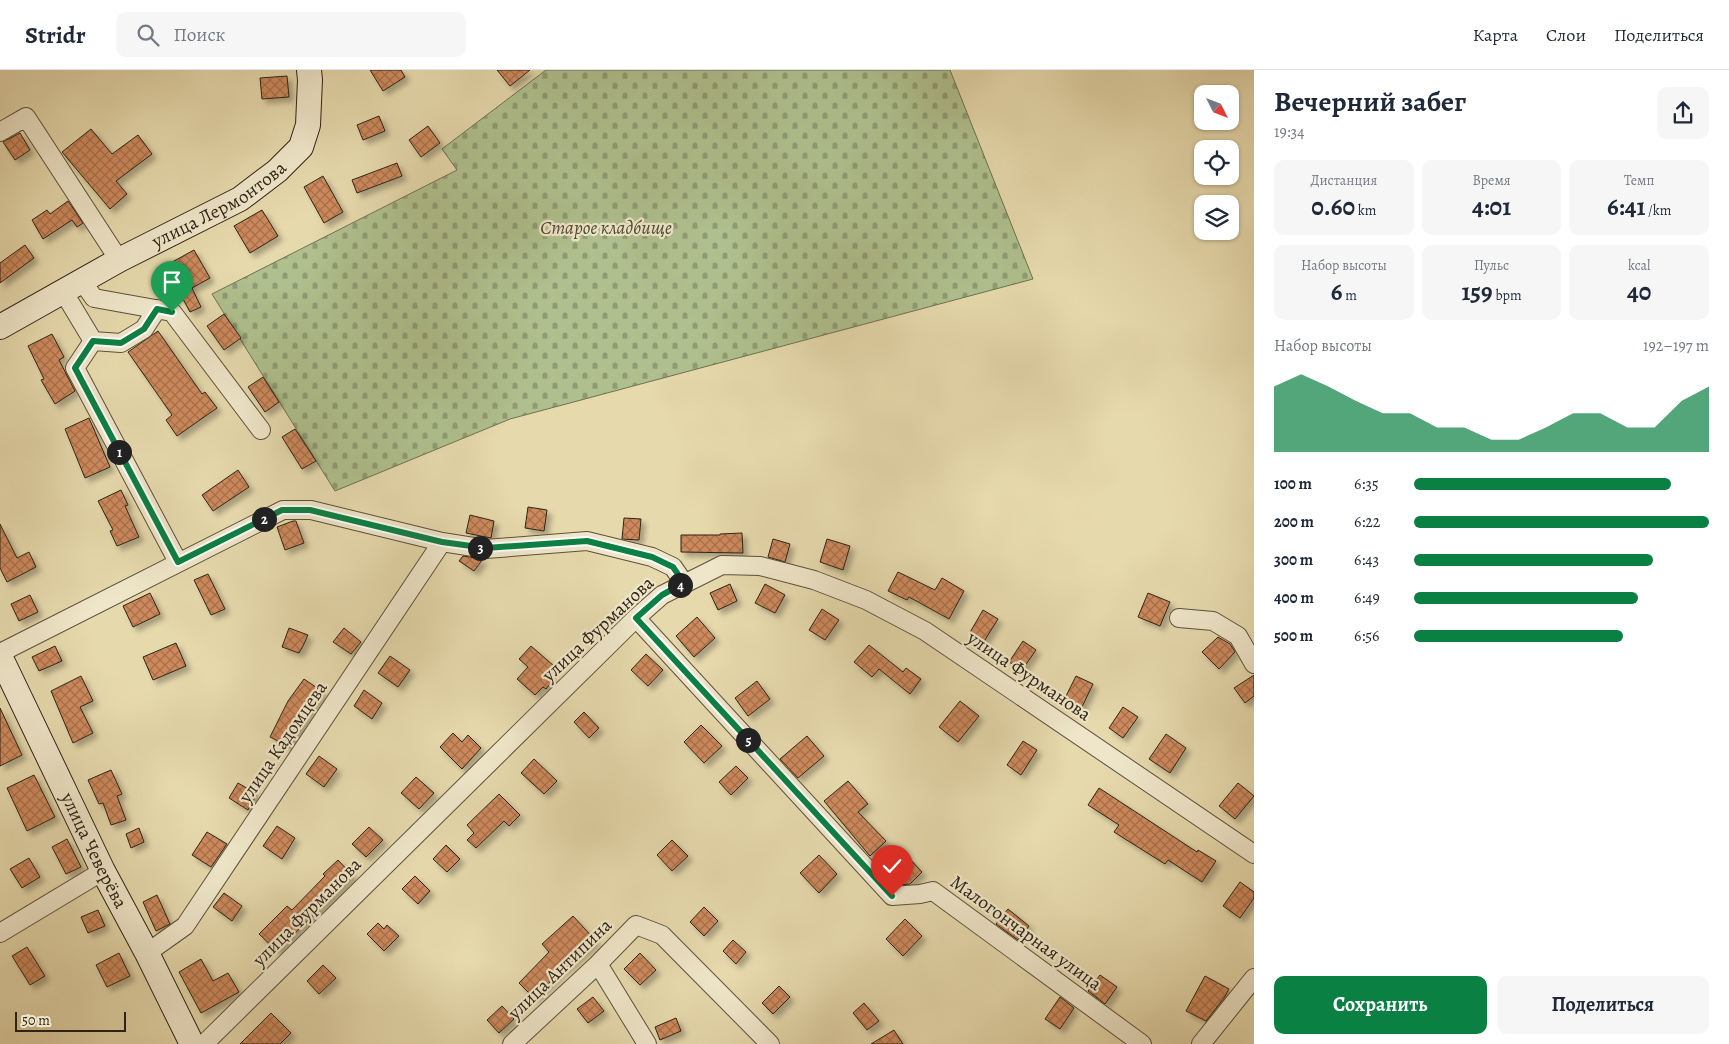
<!DOCTYPE html>
<html lang="ru">
<meta charset="utf-8">
<style>
body{margin:0;font-family:Alegreya,serif;background:#f6f6f7;color:#1f2937;height:100vh;display:flex;flex-direction:column;font-size:19px;white-space:nowrap}
*{box-sizing:border-box;margin:0}
p{font-size:16px;color:#747a83}
.icon{flex:none;width:28px;height:28px;fill:none;stroke:currentColor;stroke-width:2;stroke-linecap:round;stroke-linejoin:round}
.map{position:relative;flex:1;overflow:hidden}
.panel{display:flex;flex-direction:column;background:#fff;width:475px}
.panel>*{flex:none}
.needle{width:32px;rotate:132deg}
.controls{position:absolute;left:1194px;top:15px;display:grid;gap:10px}
.controls a{display:grid;place-items:center;width:45px;height:45px;border-radius:10px;background:#fff;box-shadow:0 1px 4px #0004;font-size:25px}
.scale{position:absolute;left:15px;bottom:12px;width:111px;box-sizing:border-box;padding-left:5px;border:2px solid #2e2416;border-top:0;font-size:14px;line-height:18px;white-space:nowrap;color:#2e2416;-webkit-text-stroke:4px #efe6c9;paint-order:stroke}
.pin{position:absolute;display:grid;place-items:center;width:42px;height:42px;color:#fff;margin:-51px -21px;border-radius:50% 50% 50% 0;rotate:-45deg;box-shadow:0 0 5px #0007}
.pin .icon{rotate:45deg}
.km{position:absolute;width:25px;height:25px;margin:-12px;border-radius:50%;background:#222;color:#fff;font-size:14px;line-height:25px;text-align:center}
.round{display:grid;place-items:center;flex:none;width:52px;height:52px;border-radius:10px;background:#f6f6f7}
.overview{display:flex;align-items:center;justify-content:space-between;height:85px;padding:0 20px}
h1{font-size:28px;font-weight:600;line-height:38px}
.figures{display:grid;grid-template-columns:repeat(3,1fr);gap:8px;height:85px;padding:5px 20px}
.figures div{display:grid;align-content:center;border-radius:10px;background:#f6f6f7;text-align:center}
.figures b{font-size:25px;font-weight:600}
.figures small{font-size:14px;font-weight:400}
.figures p{font-size:14px}
.chart{height:140px;padding:10px 20px}
.chart p{display:flex;justify-content:space-between}
.chart svg{width:100%;height:90px;margin-top:5px;fill:#0b8043;opacity:.7}
.cta{display:flex;gap:10px;margin-top:auto;padding:10px 20px}
.cta a{flex:1;height:58px;border-radius:10px;background:#0b8043;color:#fff;font-size:20px;font-weight:600;line-height:58px;text-align:center}
.cta a+a{background:#f6f6f7;color:#1f2937}
ul{padding:0 20px;list-style:none;font-size:16px}
li{display:grid;grid-template-columns:80px 60px 1fr;align-items:center;height:38px}
li i{height:12px;border-radius:6px;background:#0b8043}
header{display:flex;align-items:center;gap:30px;box-sizing:border-box;height:70px;padding:0 25px;background:#fff;border-bottom:1px solid #e0e1e3}
header strong{font-size:24px}
nav{display:flex;gap:28px;margin-inline-start:auto;font-size:18px}
.search{width:350px;height:45px;background:#f6f6f7;display:flex;align-items:center;gap:12px;box-sizing:border-box;padding:0 18px;border-radius:10px;color:#747a83;font-size:19px}
main{display:flex;flex:1;min-height:0}
.map>svg:first-child{display:block}
.cemetery{fill:url(#cemetery-stones);stroke:#6e7252}
.building{fill:url(#building-cross-hatch);stroke:#2e2416;filter:url(#shadow)}
.lines{fill:none;stroke-linecap:round;stroke-linejoin:round}
.street-casing{stroke:#5c513c;stroke-width:20}
.secondary-casing{stroke:#2e2416;stroke-width:26}
.street{stroke:#efe6c9;stroke-width:18}
.secondary{stroke:#efe6c9;stroke-width:24}
.route-casing{stroke:#fff;stroke-width:10}
.route{stroke:#0b8043;stroke-width:6}
.labels{text-anchor:middle;dominant-baseline:central;stroke-width:4.5;stroke-linejoin:round;paint-order:stroke}
.street-label{font-size:19px;fill:#2e2416;stroke:#efe6c9}
.park-label{font-size:19px;font-style:italic;fill:#4e4b34;stroke:#efe6c9}
</style>
<header>
<strong>Stridr</strong>
<div class="search"><svg class="icon" aria-label="search" viewBox="0 0 24 24"><circle cx="10" cy="10" r="6"/><path d="M15 15l6 6"/></svg>Поиск</div>
<nav><a>Карта</a><a>Слои</a><a>Поделиться</a></nav>
</header>
<main>
<div class="map">
<svg width="1254" height="974" viewBox="0 0 1254 974">
<defs>
<pattern id="cemetery-stones" width="16" height="16" patternUnits="userSpaceOnUse" patternTransform="scale(1.25)"><rect width="16" height="16" fill="#afc08e"/><path d="M2 7V4a2 2 0 0 1 4 0v3zM10 15v-3a2 2 0 0 1 4 0v3z" fill="#8f9c73"/></pattern>
<pattern id="building-cross-hatch" width="8" height="8" patternUnits="userSpaceOnUse" patternTransform="scale(1.25)"><rect width="8" height="8" fill="#cd895c"/><path d="M0 0l8 8M0 8l8-8" fill="none" stroke="#a7704b"/></pattern>
<filter id="shadow"><feDropShadow dx="4.5" dy="4.5" stdDeviation="2.5" flood-color="#0004"/></filter>
</defs>
<rect width="100%" height="100%" fill="#e6d9ac"/>
<filter id="stains"><feTurbulence type="fractalNoise" baseFrequency=".004" numOctaves="4"/><feColorMatrix values="0 0 0 0 .2 0 0 0 0 .09 0 0 0 0 .02 0 0 0 .5 -.17"/></filter>
<radialGradient id="worn" r=".72"><stop offset=".6" stop-color="#630" stop-opacity="0"/><stop offset="1" stop-color="#630" stop-opacity=".3"/></radialGradient>
<path class="cemetery" d="M546 0H950L1033 209 510 349 335 421 212 224 457 100 442 79Z"/>
<path class="building" d="M370 0H401L405 7 383 21Z
M497 0H530L510 16Z
M287 6 289 27 262 29 260 8Z
M379 46 385 61 363 70 357 55Z
M428 56 440 73 421 87 409 70Z
M91 59 112 84 138 65 152 84 116 111 127 124 110 139 62 82Z
M20 63 30 80 15 90 3 72Z
M397 93 402 106 357 123 352 110Z
M323 106 343 142 324 153 304 117Z
M68 131 83 153 77 157 72 150 43 169 32 150 47 140 50 144Z
M262 140 278 166 250 183 234 156Z
M25 175 34 188 0 213V193Z
M194 180 210 208 192 218 201 237 190 242 165 196Z
M224 244 241 268 224 280 207 256Z
M158 261 202 324 205 322 217 338 177 366 166 350 172 345 128 282Z
M52 264 64 287 59 290 75 321 55 334 41 310 44 309 28 276Z
M263 307 279 332 265 342 248 317Z
M89 348 110 397 85 408 65 359Z
M295 359 316 391 302 399 282 367Z
M238 400 249 417 213 441 202 425Z
M121 420 128 435 125 436 139 467 117 476 110 461 113 460 98 431Z
M528 437 547 440 544 461 525 458Z
M470 445 494 451 491 468 466 463Z
M624 448 641 449 639 470 622 469Z
M293 451H296L304 473 285 480 277 457Z
M0 454 17 488 29 482 36 497 7 512 0 498Z
M742 463 743 483 681 482V465H720V464Z
M773 469 790 474 785 492 768 487Z
M827 469 850 476 843 500 820 492Z
M463 486 483 489 474 501 459 491Z
M898 502 935 520 942 508 964 521 949 549 909 527 907 530 888 521Z
M208 504 225 539 211 545 194 510Z
M730 514 737 531 718 540 710 523Z
M765 514 785 525 775 543 755 533Z
M150 523 160 544 133 557 123 536Z
M1148 523 1170 532 1160 556 1138 547Z
M30 525 38 542 19 551 11 534Z
M822 539 839 550 825 570 809 560Z
M983 540 998 549 983 573 969 564Z
M697 547 715 568 694 587 676 566Z
M289 558 308 565 303 576 299 583 282 577Z
M344 558 361 572 351 584 333 572Z
M1218 567 1230 574 1235 582 1219 599 1202 582Z
M1023 571 1036 580 1022 600 1009 592Z
M176 573 186 596 153 610 143 587Z
M869 575 903 602 906 598 921 609 910 624 879 599 872 607 854 592Z
M55 576 62 591 39 601 32 587Z
M531 576 554 596 546 604 553 610 546 619 543 617 535 625 517 609 528 597 519 589Z
M646 584 663 600 648 616 631 600Z
M390 586 410 600 398 617 378 603Z
M1254 605V626L1245 633 1234 618Z
M81 606 93 631 80 637 93 663 73 673 51 621Z
M1076 606 1093 614 1081 639 1064 630Z
M304 609 323 622 307 645 290 677 270 667 288 631Z
M757 611 770 629 748 646 735 628Z
M364 620 382 633 372 649 354 636Z
M960 631 979 646 958 672 939 657Z
M1123 637 1138 647 1123 668 1109 658Z
M0 638 22 685 0 696Z
M584 642 599 658 589 668 574 652Z
M701 655 722 676 704 693 684 672Z
M453 663 462 672 468 665 481 678 462 699 440 677Z
M1166 664 1186 678 1170 703 1149 689Z
M807 666 824 686 798 708 780 689Z
M1023 671 1037 680 1021 705 1007 695Z
M319 686 337 699 324 717 306 704Z
M534 689 557 711 544 724 521 703Z
M736 696 748 708 731 725 719 712Z
M111 700 122 724 117 726 126 750 111 755 103 733 99 734 88 710Z
M34 705 55 747 27 761 7 718Z
M416 707 434 723 419 739 401 723Z
M848 711 868 734 858 742 886 771 870 786 824 731Z
M238 713 257 724 248 740 229 728Z
M1238 713 1254 726 1235 749 1219 736Z
M1099 718 1197 782 1198 780 1216 791 1202 812 1168 790 1165 794 1114 762 1119 755 1088 735Z
M499 724 520 745 509 756 504 751 476 778 467 770 474 763 467 755Z
M277 756 295 768 282 789 263 776Z
M369 757 383 770 366 787 352 774Z
M139 758 144 772 131 778 126 764Z
M207 762 227 774 211 797 192 785Z
M67 769 81 797 66 804 52 777Z
M672 770 688 786 672 801 657 785Z
M446 775 460 789 447 802 433 789Z
M819 785 837 804 819 823 800 803Z
M29 788 40 807 22 818 10 799Z
M909 788 922 802 910 814 899 815 891 807Z
M338 790 353 806 277 881 259 864 287 836 292 840 325 806 323 804Z
M415 806 430 821 418 834 402 819Z
M1240 812 1254 822V828L1240 848 1223 836Z
M224 823 242 836 232 851 213 837Z
M157 825 170 854 156 861 143 832Z
M704 837 718 851 704 866 690 852Z
M1008 839 1029 856 1018 870 996 854Z
M98 840 105 856 88 863 81 847Z
M573 846 596 871 565 899 564 898 534 928 519 913 549 882 542 874Z
M905 849 922 866 903 886 886 869Z
M378 853 384 859 387 855 399 866 384 881 367 864Z
M733 870 746 882 736 894 723 881Z
M27 877 45 906 30 915 12 886Z
M119 883 130 906 107 917 96 895Z
M640 883 656 900 640 915 624 899Z
M201 889 213 911 228 903 239 922 201 943 179 902Z
M323 895 336 908 319 924 307 911Z
M1100 905 1117 917 1105 934 1088 921Z
M1205 906 1229 919 1224 928 1206 951 1186 941Z
M779 916 790 927 773 944 762 933Z
M593 927 604 941 588 953 577 939Z
M1060 927 1074 938 1060 959 1045 949Z
M864 933 879 951 867 960 853 943Z
M502 936 514 949 499 963 487 950Z
M271 943 291 963 280 974H240Z
M676 948 681 961 660 970 655 957Z
M894 960 903 974H871Z"/>
<g class="lines">
<g class="street-casing">
<path id="street" d="M0 62 26 47 119 190
M82 211 94 228 172 242 261 360
M63 221 93 271 75 298 178 492
M93 271 121 273 144 259 157 239
M636 548 892 826 920 824 933 821 1142 974
M1179 548 1213 551 1238 566 1254 594
M0 583 283 440H311L442 472 486 479 587 471 652 487 673 497 684 513
M0 863 103 801
M147 883 185 856 442 472
M598 894 647 974
M204 974 636 548 662 525 722 495 760 496 814 510 866 530 925 561 1254 784
M512 974 598 894 636 855 662 865 770 974
M1201 974 1254 908"/>
</g>
<g class="secondary-casing">
<g id="secondary">
<path id="s1" d="M0 257 119 190 240 129 277 101 301 77 308 55 310 10 309 0"/>
<path id="s2" d="M0 586 103 801 147 883 192 974"/>
</g>
</g>
<use href="#street" class="street"/>
<use href="#secondary" class="secondary"/>
</g>
<g class="lines">
<g class="route-casing">
<path id="route" d="M172 242 157 239 144 259 121 273 93 271 75 298 178 492 282 440H310L442 472 486 478 587 471 652 487 673 497 684 513 662 525 636 548 892 826"/>
</g>
<use href="#route" class="route"/>
</g>
<g class="labels">
<g class="street-label">
<text stroke="none"><textPath href="#s1" startOffset="251">улица Лермонтова</textPath></text>
<text transform="translate(598 559) rotate(-43)">улица Фурманова</text>
<text transform="translate(1029 606) rotate(34)">улица Фурманова</text>
<text transform="translate(283 672) rotate(-56)">улица Кадомцева</text>
<text stroke="none"><textPath href="#s2" startOffset="216">улица Чеверёва</textPath></text>
<text transform="translate(307 842) rotate(-45)">улица Фурманова</text>
<text transform="translate(1026 863) rotate(36)">Малогончарная улица</text>
<text transform="translate(560 899) rotate(-44)">улица Антипина</text>
</g>
<g class="park-label">
<text x="606" y="158">Старое кладбище</text>
</g>
</g>
<rect width="100%" height="100%" filter="url(#stains)"/>
<rect width="100%" height="100%" fill="url(#worn)"/>
</svg>
<div class="controls">
<a><svg class="needle" viewBox="-14 -14 28 28"><path d="M0-13l5 13h-10z" fill="#e53935"/><path d="M0 13l5-13h-10z" fill="#747a83"/></svg></a>
<a><svg class="icon" aria-label="locate" viewBox="0 0 24 24"><circle cx="12" cy="12" r="6"/><path d="M12 2v4M12 18v4M2 12h4M18 12h4"/></svg></a>
<a><svg class="icon" aria-label="layers" viewBox="0 0 24 24"><path d="M12 4l9 5-9 5-9-5zM3 14l9 5 9-5"/></svg></a>
</div>
<div class="scale">50 m</div>
<div class="pin" style="left:172px;top:242px;background:#1e9e55"><svg class="icon" aria-label="arrive" viewBox="0 0 24 24"><path d="M6 21V4h12l-3 4 3 4H6"/></svg></div>
<div class="pin" style="left:892px;top:826px;background:#d93025"><svg class="icon" aria-label="check" viewBox="0 0 24 24"><path d="M5 12l5 5 9-10"/></svg></div>
<b class="km" style="left:119px;top:382px">1</b>
<b class="km" style="left:264px;top:449px">2</b>
<b class="km" style="left:480px;top:478px">3</b>
<b class="km" style="left:680px;top:515px">4</b>
<b class="km" style="left:748px;top:670px">5</b>
</div>
<section class="panel">
<div class="overview"><div><h1>Вечерний забег</h1><p>19:34</p></div><a class="round"><svg class="icon" aria-label="share" viewBox="0 0 24 24"><path d="M12 15V3M7 8l5-5 5 5M5 13v7h14v-7"/></svg></a></div>
<div class="figures">
<div><p>Дистанция</p><b>0.60<small> km</small></b></div>
<div><p>Время</p><b>4:01</b></div>
<div><p>Темп</p><b>6:41<small> /km</small></b></div>
</div>
<div class="figures">
<div><p>Набор высоты</p><b>6<small> m</small></b></div>
<div><p>Пульс</p><b>159<small> bpm</small></b></div>
<div><p>kcal</p><b>40</b></div>
</div>
<div class="chart"><p><span>Набор высоты</span>192–197 m</p>
<svg viewBox="0 0 160 44" preserveAspectRatio="none"><path d="M0 44V12L10 6L20 12L30 19L40 25L50 25L60 32L70 32L80 38L90 38L100 32L110 25L120 25L130 32L140 32L150 19L160 12V44z"/></svg>
</div>
<ul>
<li><b>100 m</b>6:35<i style="width:87%"></i></li>
<li><b>200 m</b>6:22<i style="width:100%"></i></li>
<li><b>300 m</b>6:43<i style="width:81%"></i></li>
<li><b>400 m</b>6:49<i style="width:76%"></i></li>
<li><b>500 m</b>6:56<i style="width:71%"></i></li>
</ul>
<div class="cta"><a>Сохранить</a><a>Поделиться</a></div>
</section>
</main>
